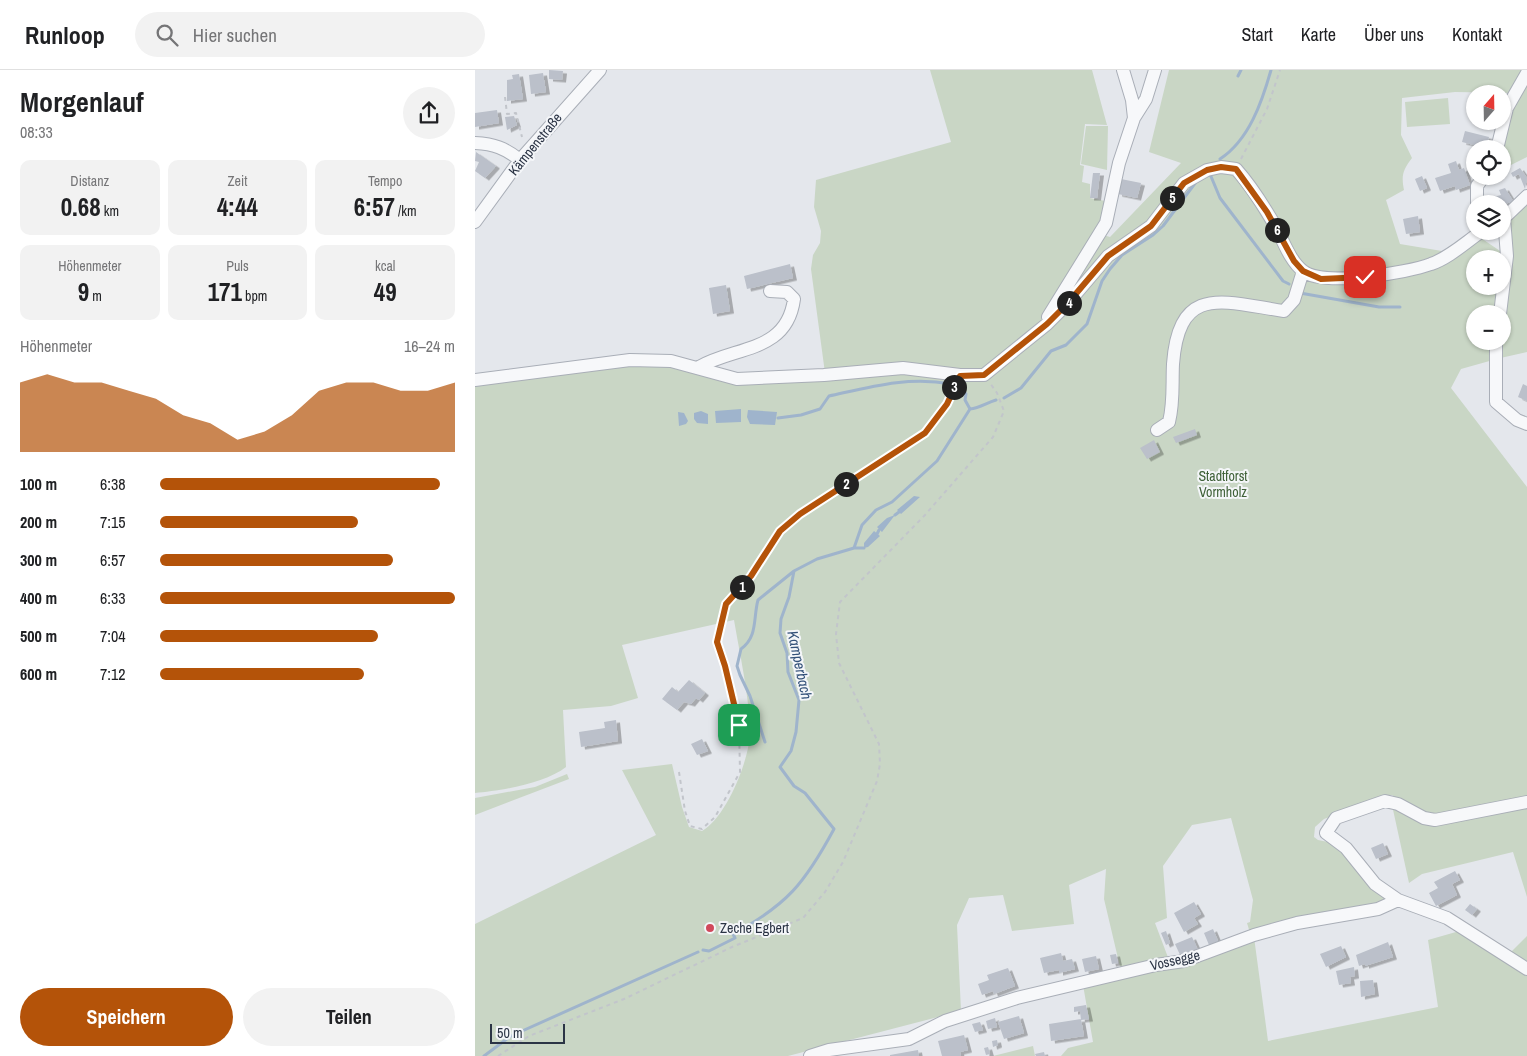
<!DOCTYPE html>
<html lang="de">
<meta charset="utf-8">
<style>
body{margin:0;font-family:"Archivo Narrow",sans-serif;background:#f2f2f2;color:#202124;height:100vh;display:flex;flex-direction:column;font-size:19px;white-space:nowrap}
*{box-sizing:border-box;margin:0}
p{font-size:16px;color:#757577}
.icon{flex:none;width:28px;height:28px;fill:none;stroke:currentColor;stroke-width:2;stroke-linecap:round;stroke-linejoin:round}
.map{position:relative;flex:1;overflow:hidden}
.drawer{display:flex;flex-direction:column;background:#fff;width:475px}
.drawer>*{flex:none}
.needle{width:32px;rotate:20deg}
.controls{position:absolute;left:991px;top:15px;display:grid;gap:10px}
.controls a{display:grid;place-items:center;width:45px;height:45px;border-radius:50%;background:#fff;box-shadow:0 1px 4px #0004;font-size:25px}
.scale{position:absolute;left:15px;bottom:12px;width:75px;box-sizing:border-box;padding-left:5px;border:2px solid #2b3445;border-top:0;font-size:14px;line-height:18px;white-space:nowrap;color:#2b3445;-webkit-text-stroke:4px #f4f6f9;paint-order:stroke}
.pin{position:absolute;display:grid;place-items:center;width:42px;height:42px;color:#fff;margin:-21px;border-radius:10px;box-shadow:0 2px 8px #0006}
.km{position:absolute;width:25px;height:25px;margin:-12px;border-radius:50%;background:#222;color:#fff;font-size:14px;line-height:25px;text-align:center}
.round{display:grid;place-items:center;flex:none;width:52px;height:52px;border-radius:26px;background:#f2f2f2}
.head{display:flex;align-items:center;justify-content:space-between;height:85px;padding:0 20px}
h1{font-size:28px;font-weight:700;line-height:38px}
.figures{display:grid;grid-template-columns:repeat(3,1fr);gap:8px;height:85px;padding:5px 20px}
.figures div{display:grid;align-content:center;border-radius:10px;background:#f2f2f2;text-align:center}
.figures b{font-size:25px;font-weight:700}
.figures small{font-size:14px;font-weight:400}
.figures p{font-size:14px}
.chart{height:140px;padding:10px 20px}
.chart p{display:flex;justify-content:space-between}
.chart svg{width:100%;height:90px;margin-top:5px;fill:#b45309;opacity:.7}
.button{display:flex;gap:10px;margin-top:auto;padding:10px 20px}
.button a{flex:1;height:58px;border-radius:30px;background:#b45309;color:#fff;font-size:20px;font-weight:700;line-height:58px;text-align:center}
.button a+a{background:#f2f2f2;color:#202124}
ul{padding:0 20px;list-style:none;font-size:16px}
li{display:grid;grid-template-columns:80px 60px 1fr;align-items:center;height:38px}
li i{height:12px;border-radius:6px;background:#b45309}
header{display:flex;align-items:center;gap:30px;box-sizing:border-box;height:70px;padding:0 25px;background:#fff;border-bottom:1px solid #e0e0e0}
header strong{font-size:24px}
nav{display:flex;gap:28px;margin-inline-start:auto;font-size:18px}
.search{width:350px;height:45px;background:#f2f2f2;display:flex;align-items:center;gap:12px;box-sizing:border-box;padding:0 18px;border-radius:28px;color:#757577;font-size:19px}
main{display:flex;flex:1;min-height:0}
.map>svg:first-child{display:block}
.green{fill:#c9d6c5}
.water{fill:#9fb4cc}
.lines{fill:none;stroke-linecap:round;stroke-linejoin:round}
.stream{stroke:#9fb4cc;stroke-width:3}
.building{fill:#bbc0ca;filter:url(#shadow)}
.minor-casing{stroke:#a9aeb7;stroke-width:14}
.path{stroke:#c2c5cb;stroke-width:2;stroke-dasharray:4 4;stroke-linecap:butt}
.minor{stroke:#f7f8fa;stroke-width:12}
.route-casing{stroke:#fff;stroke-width:10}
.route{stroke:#b45309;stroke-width:6}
.poi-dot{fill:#d1495b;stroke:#f4f6f9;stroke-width:2}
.labels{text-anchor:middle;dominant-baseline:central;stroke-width:4;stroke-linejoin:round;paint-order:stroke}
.street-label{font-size:14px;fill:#2b3445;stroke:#f4f6f9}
.park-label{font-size:14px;fill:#3f6138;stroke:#f4f6f9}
.poi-label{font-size:14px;fill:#2b3445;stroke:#f4f6f9;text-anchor:start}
.water-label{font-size:15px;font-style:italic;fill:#34527a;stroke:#f4f6f9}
</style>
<header>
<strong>Runloop</strong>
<div class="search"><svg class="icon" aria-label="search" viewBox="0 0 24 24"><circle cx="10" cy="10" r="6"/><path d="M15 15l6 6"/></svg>Hier suchen</div>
<nav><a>Start</a><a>Karte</a><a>Über uns</a><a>Kontakt</a></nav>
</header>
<main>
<section class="drawer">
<div class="head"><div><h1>Morgenlauf</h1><p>08:33</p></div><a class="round"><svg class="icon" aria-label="share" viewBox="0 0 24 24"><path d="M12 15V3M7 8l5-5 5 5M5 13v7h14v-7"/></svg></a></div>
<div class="figures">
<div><p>Distanz</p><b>0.68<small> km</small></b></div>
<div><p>Zeit</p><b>4:44</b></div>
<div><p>Tempo</p><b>6:57<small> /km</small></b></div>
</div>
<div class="figures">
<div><p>Höhenmeter</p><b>9<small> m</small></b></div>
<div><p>Puls</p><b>171<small> bpm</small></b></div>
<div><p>kcal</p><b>49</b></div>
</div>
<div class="chart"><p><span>Höhenmeter</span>16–24 m</p>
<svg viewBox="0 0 160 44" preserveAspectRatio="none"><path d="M0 44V10L10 6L20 10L30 10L40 14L50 18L60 26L70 30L80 38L90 34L100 26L110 14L120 10L130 10L140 14L150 14L160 10V44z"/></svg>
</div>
<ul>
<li><b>100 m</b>6:38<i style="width:95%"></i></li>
<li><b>200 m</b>7:15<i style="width:67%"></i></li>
<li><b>300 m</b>6:57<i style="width:79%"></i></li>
<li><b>400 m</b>6:33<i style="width:100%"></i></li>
<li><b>500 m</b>7:04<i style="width:74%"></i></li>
<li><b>600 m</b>7:12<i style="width:69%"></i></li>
</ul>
<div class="button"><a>Speichern</a><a>Teilen</a></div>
</section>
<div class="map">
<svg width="1052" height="986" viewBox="0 0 1052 986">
<defs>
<filter id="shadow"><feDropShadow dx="4" dy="2.5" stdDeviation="0" flood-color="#0004"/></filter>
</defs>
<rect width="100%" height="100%" fill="#e4e7ec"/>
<path class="green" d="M455 0H617L632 55 610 54 605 95 609 96 607 112 615 114V128L630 131 625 164 635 167 706 93 674 82 694 0H1051L1039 23 980 22 927 28 926 65 937 88C928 100 926 105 929 120L911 130 925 174 973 182 955 198 1003 166 1031 185 1028 189H1000V216H1027L1023 244H1000V271H1019L1018 290 986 299 976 318 1052 417V729L961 746 933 735 917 725 849 749 840 757 839 767 843 770 858 773 911 828 906 835 775 863 772 853 775 852 778 830 756 748 717 755 688 796 692 848 680 853 694 890 646 901 629 829 631 799 594 815 599 854 537 861 528 825 494 828 482 855 486 941 313 986H0V854L181 765 147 700 197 694 207 737 214 757 227 761C252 747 277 685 275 657 273 621 265 585 259 550L147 575 163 628 136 636 88 640 91 697C71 713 26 721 0 723V312L193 292 262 311 512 299 350 303 336 199 338 185 345 173 346 161 339 137 341 110 476 72Z
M1052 7V87L1034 96 1026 73 1032 46Z
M973 28 975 54 932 57 930 32Z
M611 56H633L632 100 606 94Z
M1052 128V282L1021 289 1022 271H1028C1027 229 1035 188 1036 146Z
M92 704 94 709 0 745V728L60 717Z
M917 735 946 753 1052 736V827L1038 782 947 804 934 813Z
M988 860 1052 903V986H586L593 978 618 972 608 915 779 867 793 971 963 937 953 870Z
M1052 866V895L1035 883Z
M558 976 560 986H518Z"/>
<path class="water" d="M266 339V352L241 353 240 341Z
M273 340 302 342 300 355 275 354 272 347Z
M226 341 233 344V354L222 353 219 349V343Z
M203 342 209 343 213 351 211 354 204 356Z
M439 426 445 427 426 444 422 440Z
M420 445 407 462 402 457 412 448Z
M399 461 405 466 393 477 389 478V473Z"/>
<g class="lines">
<path class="stream" d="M763 6 766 0
M745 89C774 70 787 32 796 0
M825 223 904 237H925
M486 318 491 324 490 330 495 339
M529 328 546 318 576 281 591 275 612 254 627 211 635 199 647 185 678 165 688 156 721 112 735 104 745 128 808 211 814 214
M303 348 326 345 345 339 354 326C395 317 433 306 476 314
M420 445 424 442
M402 464 404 460
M380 478H389
M290 672 275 626 265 605 262 596 266 579C283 567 278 548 283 530L319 501
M228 880 234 881 260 868 258 864C312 835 330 813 359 759L330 723 319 716 305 697 316 681 321 662 324 630 313 602 312 583 305 563 306 549 314 527 319 501 342 489 379 478 387 455 401 440 417 432 462 391 495 339C505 338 511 333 521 330
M9 986 36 966 223 882"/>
</g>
<path class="building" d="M74 0 88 1 87 10 74 9Z
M68 3 71 22 56 24 54 5Z
M44 4 48 29 32 31V10L38 9 37 5Z
M22 40 24 53 0 57V43Z
M39 46 42 55 32 60 30 47Z
M990 61 1014 67 1011 78H1003V76L987 72Z
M1 82 21 96 10 108 0 101 4 92 0 91Z
M981 91 984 100 989 98 995 115 981 120 980 116 965 121 960 108 976 103 973 94Z
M1045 98 1052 108 1050 119 1044 104 1038 107 1036 103Z
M618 103H625L622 128H615Z
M947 106 952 118 945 121 940 109Z
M646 109 666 113 662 128 643 124Z
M1030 118 1038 131 1028 135 1021 134 1018 127 1026 125 1024 120Z
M943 146 945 162 931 164 928 149Z
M315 194 318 208 272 219 269 206Z
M251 215 255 241 238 244 234 218Z
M1048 314 1052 316V331L1043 327Z
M720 359 722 365 701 373 698 367Z
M679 370 685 382 672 389 665 378Z
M214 610 230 623 224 630 221 628 216 634 209 632 202 640 187 629 197 617 203 622Z
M141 650 143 671 106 677 104 662 130 658 129 652Z
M227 669 233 681 222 685 216 674Z
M908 773 913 784 901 789 896 778Z
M980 801 985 810 977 814 982 825 961 836 954 823 963 818 959 812Z
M719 832 726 844 719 848 723 854 709 862 699 843Z
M995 834 1002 839 997 845 990 840Z
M738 859 743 871 734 875 729 863Z
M691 861 695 873 691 875 686 863Z
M717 867 723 880 706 887 700 874Z
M913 872 918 887 890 896V894L884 896 881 885Z
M866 876 871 887 851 897 845 884Z
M586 883 588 891 597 889 600 899 584 903V900L569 903 565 888Z
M641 884 643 893 637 894 635 885Z
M621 886 624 899 610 902 607 889Z
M879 897 880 906 875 907 876 913 864 915 861 901Z
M533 898 540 916 519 924 518 921 507 925 503 914 514 910 512 905Z
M898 910 900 924 886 927 885 911Z
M611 935 614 949 606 950 605 941 599 942V937Z
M544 946 549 963 529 969 523 952Z
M520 948 522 957 513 959 511 951Z
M606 949 609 966 576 971 574 954Z
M505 952 508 960 500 962 497 954Z
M489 965 493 980 485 982 486 986H467L463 971Z
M522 970 523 975 518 977 517 971Z
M513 977 515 984 511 985 509 978Z
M443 980 444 986H415V985Z
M569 982 570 986H561L560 984Z"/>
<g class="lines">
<g class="minor-casing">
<path id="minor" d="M648 0 657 30 659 48
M0 73C19 74 30 78 45 90
M1022 79 1032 38 1052 3
M1002 134V116L1009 106
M1028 149 1052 126
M0 152 45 90 125 0
M1025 244 1032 186 1029 148
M573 247 631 153 644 93 659 48 671 29 680 0
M1021 271V332L1042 350 1052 354
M224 297C260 276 312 283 319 229L312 222 295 221
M0 310 155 290 196 291 262 309 349 305 428 298 485 305H509L572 254 593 233 633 186 676 156 709 113 732 100 746 97 761 99C777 117 790 138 802 159 809 173 816 192 828 201 848 217 932 203 956 194 974 188 991 172 1007 161
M682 360 694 352C699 332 697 314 698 294 704 213 748 232 809 241L819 230 828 201
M923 830 900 814 871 778 851 763 861 748 910 731 923 734 949 748 960 750 1052 732
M335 986 354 980 434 969 470 951 542 928 681 895 709 891 779 865 822 853 903 839 923 830 972 848 1052 899"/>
</g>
<path class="path" d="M30 27 32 44 41 43 47 67
M766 89 792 39 805 0
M204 702 210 741 215 756 227 759 240 747 265 702 264 655 250 597 242 572 251 535 276 506 305 461 325 444 450 363 472 334 481 314
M23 986 54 966 149 929 257 877 328 848 350 822 368 792 402 711 405 694 404 674 364 593 361 564 365 532 450 445 518 367 529 341 522 323 515 313"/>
<use href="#minor" class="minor"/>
</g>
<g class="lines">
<g class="route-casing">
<path id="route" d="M264 655 250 596 242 572 251 534 276 506 305 461 325 444 450 363 472 334 485 306 509 305 572 254 593 233 633 186 676 156 709 113 732 100 746 97 761 99 792 142 819 191 828 201 846 209 890 207"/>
</g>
<use href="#route" class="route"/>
</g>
<circle class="poi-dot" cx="235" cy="858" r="5"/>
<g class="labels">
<g class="street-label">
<text transform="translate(60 74) rotate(-51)">Kämpenstraße</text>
<text transform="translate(700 890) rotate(-13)">Vossegge</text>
</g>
<g class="park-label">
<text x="748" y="406">Stadtforst<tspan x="748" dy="16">Vormholz</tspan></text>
</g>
<g class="poi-label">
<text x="245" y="858">Zeche Egbert</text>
</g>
<g class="water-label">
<text transform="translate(325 595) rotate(78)">Kamperbach</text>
</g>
</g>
</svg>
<div class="controls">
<a><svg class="needle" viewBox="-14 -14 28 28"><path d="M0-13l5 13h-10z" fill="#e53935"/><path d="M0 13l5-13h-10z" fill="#757577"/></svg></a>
<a><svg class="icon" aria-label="locate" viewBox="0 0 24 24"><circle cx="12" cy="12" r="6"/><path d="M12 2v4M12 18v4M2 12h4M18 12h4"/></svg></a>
<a><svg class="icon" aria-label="layers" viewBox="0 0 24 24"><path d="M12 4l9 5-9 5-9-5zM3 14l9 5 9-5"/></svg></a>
<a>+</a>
<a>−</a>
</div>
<div class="scale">50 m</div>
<div class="pin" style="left:264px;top:655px;background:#1e9e55"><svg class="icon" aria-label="arrive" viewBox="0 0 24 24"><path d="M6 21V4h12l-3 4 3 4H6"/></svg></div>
<div class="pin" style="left:890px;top:207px;background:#d93025"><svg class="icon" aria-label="check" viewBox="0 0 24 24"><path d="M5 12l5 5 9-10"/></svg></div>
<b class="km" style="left:267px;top:517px">1</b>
<b class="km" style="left:371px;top:414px">2</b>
<b class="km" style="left:479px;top:317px">3</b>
<b class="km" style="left:594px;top:233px">4</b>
<b class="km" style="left:697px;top:128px">5</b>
<b class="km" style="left:802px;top:160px">6</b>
</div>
</main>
